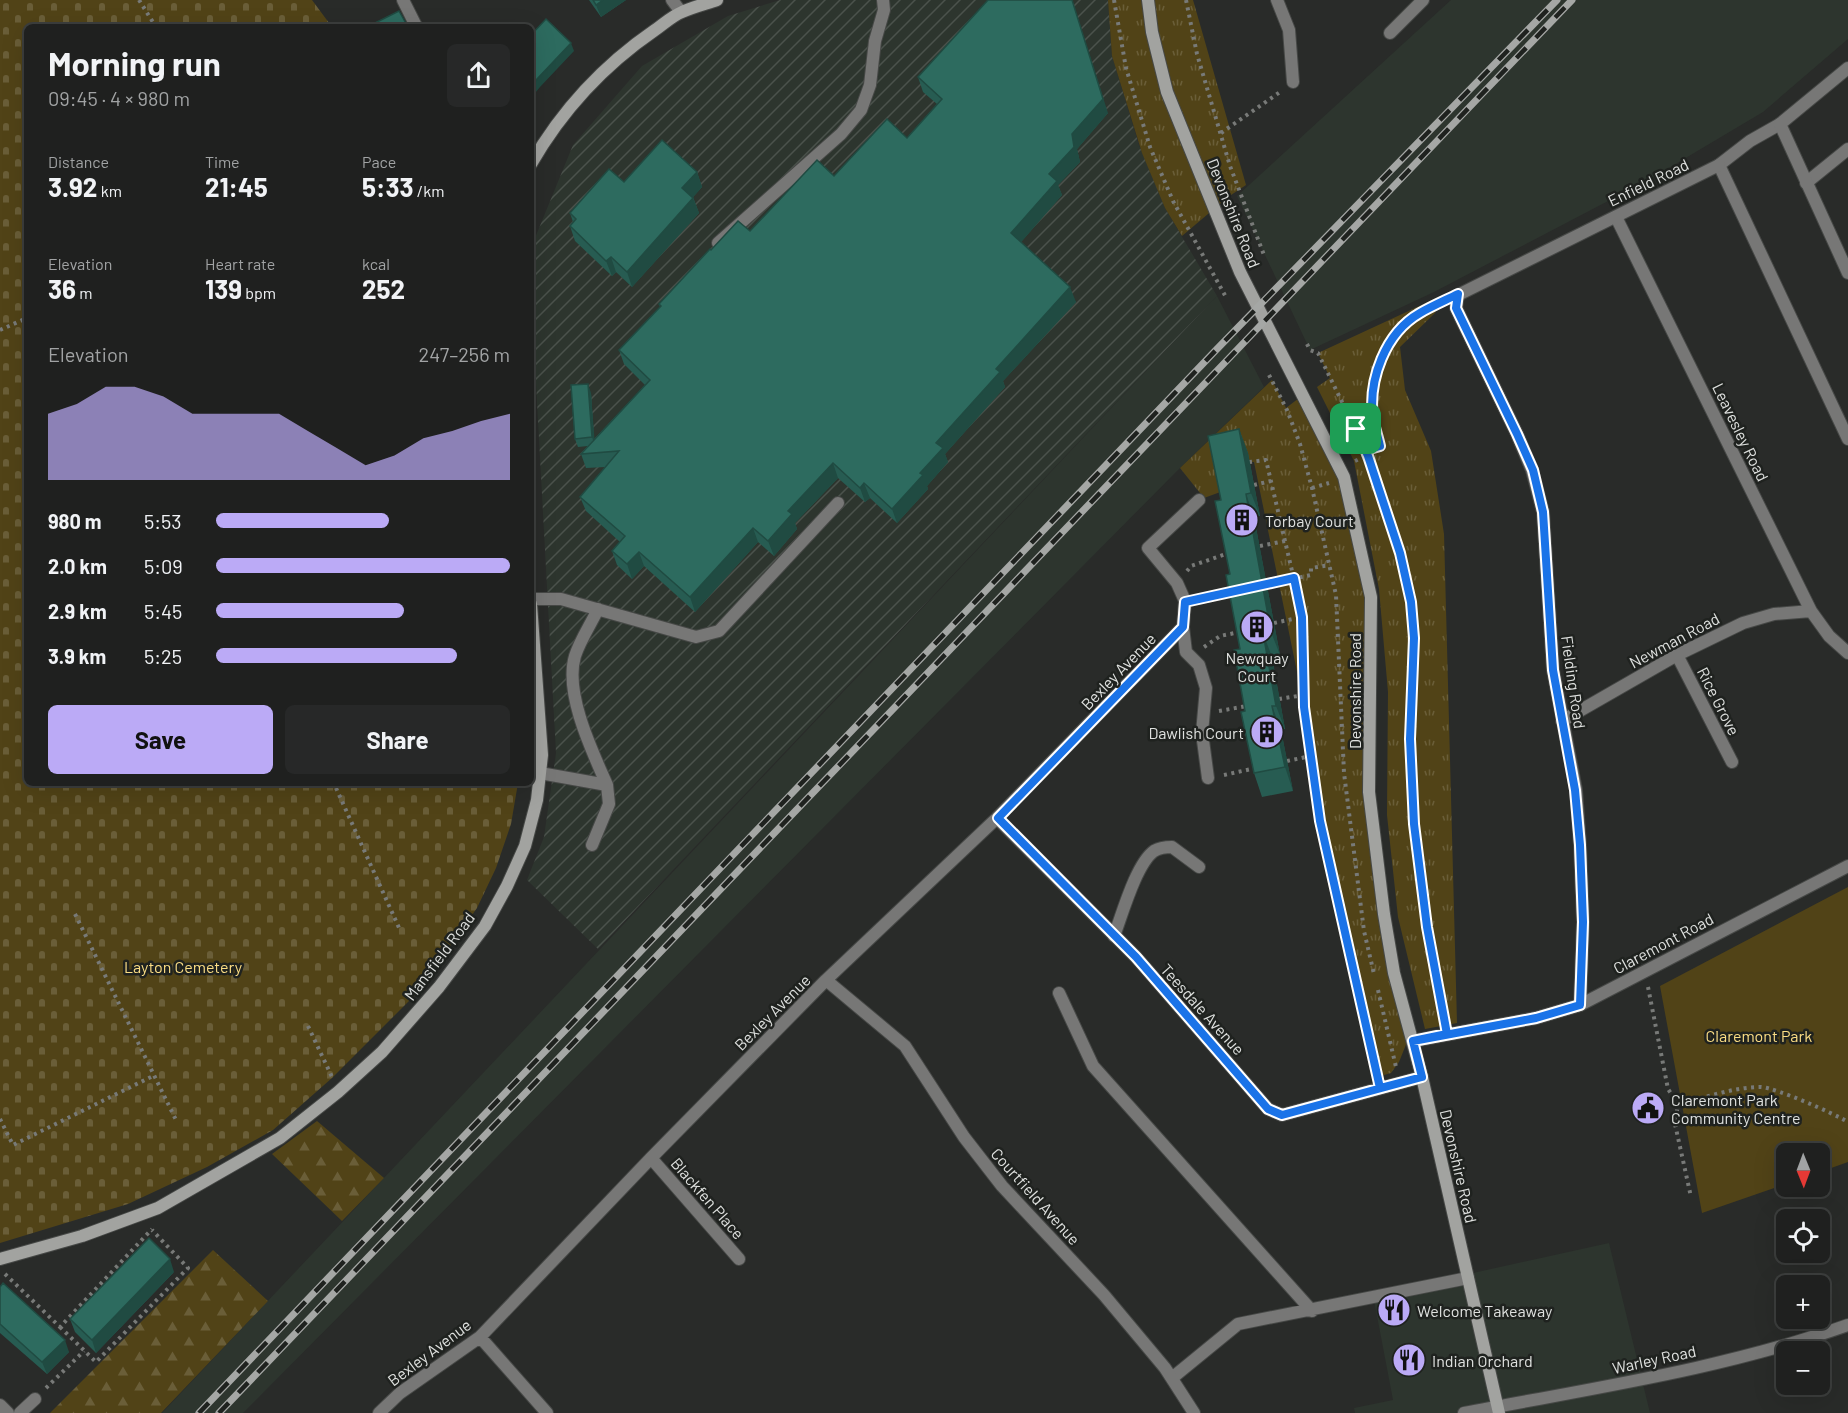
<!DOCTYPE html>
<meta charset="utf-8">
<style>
body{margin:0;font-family:Barlow,sans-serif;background:#272828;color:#f1f3f6;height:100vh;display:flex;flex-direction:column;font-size:22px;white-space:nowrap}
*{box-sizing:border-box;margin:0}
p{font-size:20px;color:#a1a3a4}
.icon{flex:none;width:33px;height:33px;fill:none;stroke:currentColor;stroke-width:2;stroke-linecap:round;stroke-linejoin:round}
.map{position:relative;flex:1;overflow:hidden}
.panel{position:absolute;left:24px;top:24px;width:510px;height:762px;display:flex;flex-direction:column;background:#1f201f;border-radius:9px;box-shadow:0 6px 24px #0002,0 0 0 2px #3c3e3d}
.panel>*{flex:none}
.needle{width:39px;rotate:179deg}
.fabs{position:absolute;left:1776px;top:1143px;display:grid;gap:12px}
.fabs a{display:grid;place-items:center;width:54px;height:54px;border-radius:9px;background:#1f201f;box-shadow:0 6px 24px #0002,0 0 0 2px #3c3e3d;font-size:30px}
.pin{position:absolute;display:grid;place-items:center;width:51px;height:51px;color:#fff;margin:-26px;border-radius:12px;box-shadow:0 3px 9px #0006}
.round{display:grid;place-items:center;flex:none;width:63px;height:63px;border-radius:9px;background:#272828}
.headline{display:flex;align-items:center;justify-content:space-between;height:102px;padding:0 24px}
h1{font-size:33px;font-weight:700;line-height:45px}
.metrics{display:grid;grid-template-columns:repeat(3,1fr);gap:9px;height:102px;padding:6px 24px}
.metrics div{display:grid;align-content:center}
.metrics b{font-size:26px;font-weight:700}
.metrics small{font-size:16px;font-weight:400}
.metrics p{font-size:16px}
.chart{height:168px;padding:12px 24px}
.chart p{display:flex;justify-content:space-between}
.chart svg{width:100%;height:108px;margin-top:6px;fill:#bbaaf6;opacity:.7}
.action{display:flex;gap:12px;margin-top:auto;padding:12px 24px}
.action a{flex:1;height:69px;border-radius:9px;background:#bbaaf6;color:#111;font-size:24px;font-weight:700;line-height:69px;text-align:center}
.action a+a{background:#272828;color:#f1f3f6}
ul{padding:0 24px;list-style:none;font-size:20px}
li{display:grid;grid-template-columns:96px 72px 1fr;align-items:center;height:45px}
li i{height:15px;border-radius:8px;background:#bbaaf6}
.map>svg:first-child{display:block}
.built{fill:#2d352e}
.industrial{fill:url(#industrial-furrows)}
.grass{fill:url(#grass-tufts)}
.forest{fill:url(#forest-firs)}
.cemetery{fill:url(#cemetery-stones)}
.green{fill:#514317}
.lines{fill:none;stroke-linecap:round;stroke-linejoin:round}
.lane-casing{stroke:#464846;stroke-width:14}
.street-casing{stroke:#464846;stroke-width:14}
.secondary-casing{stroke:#464846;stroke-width:14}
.path{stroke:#787a78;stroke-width:4;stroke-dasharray:3 4.5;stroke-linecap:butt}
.lane{stroke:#777776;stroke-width:12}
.street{stroke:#777776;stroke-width:12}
.secondary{stroke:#a2a3a0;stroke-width:12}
.rail-casing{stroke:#a5a7a5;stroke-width:7}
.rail{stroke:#1f221f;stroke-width:4.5;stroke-dasharray:14;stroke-linecap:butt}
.wall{fill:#275c52}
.shaded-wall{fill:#204b42}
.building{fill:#2d6b5f;stroke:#204b42;stroke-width:1.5}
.route-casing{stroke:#fff;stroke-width:12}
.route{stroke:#1a73e8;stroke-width:8}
.labels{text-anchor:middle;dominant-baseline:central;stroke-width:5;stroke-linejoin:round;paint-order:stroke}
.street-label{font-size:16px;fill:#dfe1df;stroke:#1f221f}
.poi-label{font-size:16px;fill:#dfe1df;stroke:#1f221f;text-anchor:start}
.park-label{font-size:16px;fill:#fcde85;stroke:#1f221f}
</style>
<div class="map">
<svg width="1848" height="1413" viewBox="0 0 1848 1413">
<defs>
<pattern id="industrial-furrows" width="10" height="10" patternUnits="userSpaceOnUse" patternTransform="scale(1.5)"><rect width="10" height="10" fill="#2d352e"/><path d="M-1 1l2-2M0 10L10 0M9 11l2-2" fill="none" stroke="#4b524c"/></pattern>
<pattern id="grass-tufts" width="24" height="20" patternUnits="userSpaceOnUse" patternTransform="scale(1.5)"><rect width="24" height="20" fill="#514317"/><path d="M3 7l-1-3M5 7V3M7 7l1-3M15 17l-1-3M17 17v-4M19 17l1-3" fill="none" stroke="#6a5e38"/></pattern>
<pattern id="forest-firs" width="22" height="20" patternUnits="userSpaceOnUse" patternTransform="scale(1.5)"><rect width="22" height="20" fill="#514317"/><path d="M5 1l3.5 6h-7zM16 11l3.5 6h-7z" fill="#6a5e38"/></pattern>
<pattern id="cemetery-stones" width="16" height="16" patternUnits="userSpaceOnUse" patternTransform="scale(1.5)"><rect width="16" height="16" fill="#514317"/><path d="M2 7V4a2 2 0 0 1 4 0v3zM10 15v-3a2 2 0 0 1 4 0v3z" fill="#6a5e38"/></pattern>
</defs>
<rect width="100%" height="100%" fill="#292b29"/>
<path class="built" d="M1451 0H1848V39L1763 112 1652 178 1434 292 1310 350 1237 196Z
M1217 296 1264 387 1180 468 243 1413H162Z
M1609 1243 1650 1413H1355L1354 1408 1393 1400 1373 1295Z"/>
<path class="industrial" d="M780 0H1108L1112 56 1139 145 1165 208 1217 296 598 949 527 880 544 837 556 753 535 365V238L573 145 642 66 728 16Z"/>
<path class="grass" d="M1108 0H1193L1246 185 1228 197 1182 236 1165 208 1142 153 1133 124 1112 56Z
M1441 296 1435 313 1400 347 1405 390 1431 451 1444 534 1457 1023 1425 1029 1398 917 1387 815 1388 692 1379 589 1354 461 1317 387 1330 378 1318 353Z
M1272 380 1286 408 1303 395 1344 477 1371 597 1369 792 1384 914 1411 1032 1399 1062 1391 1073 1377 1077 1322 828 1302 696 1254 462H1249L1223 491 1204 498 1180 468Z"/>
<path class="forest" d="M317 1121 384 1178 342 1221 272 1154Z
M213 1250 268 1301 161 1413H50Z"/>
<path class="cemetery" d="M0 0H312L332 27H27V783H518L511 824 496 868 477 908 417 993 332 1078 273 1130 207 1167 128 1204 0 1243Z"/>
<path class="green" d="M1848 887V1162L1820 1172V1154H1786V1184L1702 1213 1660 986Z"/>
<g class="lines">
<g class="lane-casing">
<path id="lane" d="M403 0 416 26
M1390 33 1423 0
M1780 124 1750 141 1719 165 1848 439
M1806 183 1848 149
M718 243 841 134 861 110 870 85 875 41 884 10 883 0
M1199 500 1148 548 1177 583 1185 601 1183 627 1186 652 1199 665 1206 688 1202 733 1208 778
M531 599H561L696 637 719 631 838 503
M598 609C591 624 580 640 575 656 564 693 592 751 607 785
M540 773 607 785 609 804 592 845
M1114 936C1122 915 1136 864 1154 851 1159 848 1167 847 1172 847L1199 867
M1059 993 1093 1066 1312 1311
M1172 1378 1238 1324 1468 1278
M0 1405 8 1413
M20 1413 35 1399"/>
</g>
<g class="street-casing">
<path id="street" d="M672 0 681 12
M1277 0 1289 30 1293 82
M1848 68 1780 124 1848 273
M1616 217 1811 611 1829 636 1848 653
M1677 655 1732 762
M1562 721 1677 655 1743 623 1774 614 1811 611
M997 818 1136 957 1268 1109 1282 1115 1422 1077
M826 980 905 1046 964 1137 1002 1186 1104 1295 1165 1368 1194 1413
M1580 1005 1583 922 1580 845 1576 790 1553 670 1543 512 1532 470 1517 434 1456 308 1458 295 1719 165
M1413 1041 1536 1018 1580 1005 1848 866
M651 1158 739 1259
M480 1337 547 1413
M379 1413 400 1393 480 1337 651 1158 826 980 997 818 1183 627
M1464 1413C1593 1388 1724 1369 1848 1325"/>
</g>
<g class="secondary-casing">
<path id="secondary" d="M1148 0 1152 32 1167 92 1240 272 1344 477 1371 597 1369 792 1384 914 1394 973 1422 1077 1499 1413
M531 164C562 110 604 65 655 30 664 24 672 16 682 12 693 7 705 4 717 0
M0 1259 82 1236 158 1208 280 1138 338 1092 382 1052 439 987 485 926 507 886 525 846 537 800 542 755 531 604"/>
</g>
<path class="path" d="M139 0 156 27
M1114 0 1126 68 1150 147 1173 201 1227 299
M1186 0 1197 54 1230 166 1264 255
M1221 133 1280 92
M0 330 27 318
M1307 344 1310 350 1318 353 1368 455 1400 553 1411 602 1414 638 1410 739 1414 824 1427 927 1444 1019
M1269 375 1287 410 1300 444 1312 488 1336 595 1344 773 1364 931 1374 974
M1356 429 1365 425 1373 448 1380 446C1378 437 1375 428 1373 419 1368 380 1385 336 1418 314 1424 310 1432 307 1439 304
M1355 461 1368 455
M1249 462 1266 460 1300 605 1303 636 1304 707 1320 821 1376 1073
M1254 485 1271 481
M1312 488 1329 483
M1260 546 1285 541
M1187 571 1191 566 1229 553
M1263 585 1311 575V568L1330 565
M1202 599 1233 592
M1274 623 1302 617
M1204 647 1220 636 1240 632
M1279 699 1304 695
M1219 711 1247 706
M1287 761 1311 756
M1224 775 1256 768
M336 788 400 930
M75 914 177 1122
M1648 987 1668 1089 1678 1104 1675 1124 1691 1197
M1378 990 1396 1067
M308 1026 332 1077
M1678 1104C1705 1098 1733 1087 1761 1087 1776 1088 1833 1113 1848 1122
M0 1119 13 1145 155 1075
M5 1274 60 1327 152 1229
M60 1327 96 1362 188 1268 152 1230
M46 1388 84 1351"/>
<use href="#lane" class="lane"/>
<use href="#street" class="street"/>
<use href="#secondary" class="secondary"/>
<g class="rail-casing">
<path id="rail" d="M199 1413 1216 350 1557 0
M219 1413 1572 0"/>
</g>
<use href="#rail" class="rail"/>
</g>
<path class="wall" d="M589 0H626L601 17Z
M918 77 1108 113 1077 149 1080 162 1058 185 1062 195 1021 242 1076 302 1003 381 1005 387 945 454 948 462 927 486 928 489 897 523 870 498 865 502 838 478 795 523 797 529 774 556 758 542 695 612 644 566 632 579 617 565 612 551 620 542 586 511 580 497 606 467 586 468 581 454 588 446 578 447 575 439 591 393 594 439 645 385 624 364 619 350 660 307 659 304 711 250 750 231 834 176 907 138 937 104 923 92Z
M697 172 702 187 693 197 699 213 632 287 616 272 612 276 575 241 570 226 573 222 570 213 624 182Z
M1239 429 1248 453 1260 516 1254 517 1280 655 1272 657 1285 729 1281 730 1293 791 1262 797 1254 773 1245 711 1240 649 1221 500Z
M174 1272 96 1353 75 1332 70 1319Z
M0 1287 69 1352 47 1374 0 1333Z"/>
<path class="shaded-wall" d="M603 0H626L601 17 596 5Z
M1072 0 1108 113 1077 149 1080 162 1058 185 1062 195 1016 248 1011 233 1049 174 1072 134Z
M571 43 574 51 540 87 531 98V86L537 79Z
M697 172 702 187 688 203 682 188Z
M693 198 699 213 632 287 627 272Z
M611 257 616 272 612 276 606 261Z
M1070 287 1076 302 1003 381 1005 387 945 454 948 462 927 486 928 489 897 523 892 509 920 473 936 443 996 369Z
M588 384 591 393 595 446 592 437Z
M1239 429 1248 453 1260 516 1251 493Z
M833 463 838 478 795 523 797 529 774 556 768 541 788 511Z
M864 483 870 498 865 502 860 488Z
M1246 494 1254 517 1280 655 1271 632Z
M753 528 758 542 695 612 690 597Z
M639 552 644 566 632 579 627 564Z
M1263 633 1272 657 1285 729 1276 706Z
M1272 706 1281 730 1293 791 1285 767Z
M170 1259 174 1272 96 1353 92 1340Z
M65 1340 69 1352 47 1374 42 1362Z"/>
<path class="building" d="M593 0H603L596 5Z
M988 0H1072L1103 99 1072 134 1074 147 1049 174 1057 181 1011 233 1070 287 996 369 1000 372 936 443 943 448 920 473 923 475 892 509 864 483 860 488 833 463 788 511 792 514 768 541 753 528 690 597 639 552 627 564 612 551 625 536 580 497 619 451 581 454 650 380 619 350 661 306 659 304 710 249 711 250 738 221 750 231 817 160 834 176 887 119 907 138 942 99 918 77Z
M399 11 408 27H367Z
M546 19 571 43 537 79 531 86V35Z
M662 140 697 172 682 188 693 198 627 272 611 257 606 261 570 226 576 219 570 213 609 169 624 182Z
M588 384 592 437 575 439 571 385Z
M1239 429 1251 493 1246 494 1271 632 1263 633 1276 706H1272L1285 767 1254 773 1241 712 1245 711 1234 650 1240 649 1226 575 1230 574 1215 501 1221 500 1208 436Z
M149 1238 170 1259 92 1340 70 1319Z
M3 1283 65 1340 42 1362 0 1324V1287Z"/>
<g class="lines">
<g class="route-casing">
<path id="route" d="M1356 429 1368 456 1400 553 1411 602 1414 638 1410 739 1414 824 1427 927 1447 1034 1413 1041 1422 1077 1282 1115 1268 1109 1136 957 998 818 1183 627 1185 602 1294 578 1302 617 1304 707 1320 821 1380 1088 1422 1077 1413 1041 1536 1018 1580 1005 1583 922 1580 845 1575 790 1553 670 1543 512 1533 470 1517 434 1456 308 1458 294C1446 300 1432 306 1420 313 1385 333 1368 380 1373 419 1375 428 1378 437 1380 446L1373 448 1365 425 1356 429"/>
</g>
<use href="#route" class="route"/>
</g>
<defs>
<g id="building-disc" transform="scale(1.725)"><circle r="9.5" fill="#bbaaf6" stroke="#1f221f"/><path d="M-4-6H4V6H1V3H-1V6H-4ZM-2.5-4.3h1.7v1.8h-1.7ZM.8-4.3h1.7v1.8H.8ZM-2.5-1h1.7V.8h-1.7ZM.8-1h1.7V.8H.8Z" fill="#111"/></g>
<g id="civic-disc" transform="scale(1.725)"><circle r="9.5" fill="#bbaaf6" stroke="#1f221f"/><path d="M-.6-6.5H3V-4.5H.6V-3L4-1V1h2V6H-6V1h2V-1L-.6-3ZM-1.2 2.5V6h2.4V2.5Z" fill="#111"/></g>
<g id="restaurant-disc" transform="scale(1.725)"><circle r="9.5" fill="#bbaaf6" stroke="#1f221f"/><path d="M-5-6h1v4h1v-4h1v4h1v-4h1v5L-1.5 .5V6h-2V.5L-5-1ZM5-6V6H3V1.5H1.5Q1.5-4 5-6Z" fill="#111"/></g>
</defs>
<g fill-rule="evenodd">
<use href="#building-disc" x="1242" y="520"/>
<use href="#building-disc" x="1257" y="627"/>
<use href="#building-disc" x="1267" y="732"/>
<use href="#civic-disc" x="1648" y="1108"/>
<use href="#restaurant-disc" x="1394" y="1310"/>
<use href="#restaurant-disc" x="1409" y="1360"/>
</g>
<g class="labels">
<g class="street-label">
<text transform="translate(1648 182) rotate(-26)">Enfield Road</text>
<text transform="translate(1234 213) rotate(68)">Devonshire Road</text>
<text transform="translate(1741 432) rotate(64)">Leavesley Road</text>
<text transform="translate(1674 640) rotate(-28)">Newman Road</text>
<text transform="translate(1118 671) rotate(-46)">Bexley Avenue</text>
<text transform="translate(1574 682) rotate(82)">Fielding Road</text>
<text transform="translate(1354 691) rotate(-90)">Devonshire Road</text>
<text transform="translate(1719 701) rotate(63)">Rice Grove</text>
<text transform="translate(1663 943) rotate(-28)">Claremont Road</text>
<text transform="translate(439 956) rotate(-53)">Mansfield Road</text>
<text transform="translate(1203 1009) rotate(48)">Teesdale Avenue</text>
<text transform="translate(772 1012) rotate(-45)">Bexley Avenue</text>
<text transform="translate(1459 1166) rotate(77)">Devonshire Road</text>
<text transform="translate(1036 1196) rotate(48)">Courtfield Avenue</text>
<text transform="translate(708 1198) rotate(49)">Blackfen Place</text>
<text transform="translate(429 1352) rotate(-37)">Bexley Avenue</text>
<text transform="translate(1654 1359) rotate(-12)">Warley Road</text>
</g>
<g class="poi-label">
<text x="1265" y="520">Torbay Court</text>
<text x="1257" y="657" text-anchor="middle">Newquay<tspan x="1257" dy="18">Court</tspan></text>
<text x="1244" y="732" text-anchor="end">Dawlish Court</text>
<text x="1671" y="1099">Claremont Park<tspan x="1671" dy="18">Community Centre</tspan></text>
<text x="1417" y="1310">Welcome Takeaway</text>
<text x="1432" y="1360">Indian Orchard</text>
</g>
<g class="park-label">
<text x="183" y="966">Layton Cemetery</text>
<text x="1759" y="1035">Claremont Park</text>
</g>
</g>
</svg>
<div class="fabs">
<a><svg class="needle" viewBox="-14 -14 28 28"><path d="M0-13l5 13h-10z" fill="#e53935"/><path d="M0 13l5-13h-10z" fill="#a1a3a4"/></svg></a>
<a><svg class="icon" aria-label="locate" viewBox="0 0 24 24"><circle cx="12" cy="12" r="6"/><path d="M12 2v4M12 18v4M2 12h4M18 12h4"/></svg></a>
<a>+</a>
<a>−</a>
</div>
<div class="pin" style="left:1356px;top:429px;background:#1e9e55"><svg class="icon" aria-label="arrive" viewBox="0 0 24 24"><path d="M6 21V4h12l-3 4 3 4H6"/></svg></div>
<section class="panel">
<div class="headline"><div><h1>Morning run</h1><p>09:45 · 4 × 980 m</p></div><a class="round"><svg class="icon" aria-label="share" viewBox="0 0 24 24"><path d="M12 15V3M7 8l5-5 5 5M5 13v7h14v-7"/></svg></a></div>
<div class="metrics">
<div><p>Distance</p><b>3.92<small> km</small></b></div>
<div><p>Time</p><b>21:45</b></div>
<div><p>Pace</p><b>5:33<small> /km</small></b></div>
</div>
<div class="metrics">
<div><p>Elevation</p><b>36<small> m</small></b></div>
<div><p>Heart rate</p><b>139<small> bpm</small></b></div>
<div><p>kcal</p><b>252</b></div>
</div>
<div class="chart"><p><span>Elevation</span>247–256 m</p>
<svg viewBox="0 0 160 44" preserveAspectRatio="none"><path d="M0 44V17L10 13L20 6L30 6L40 10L50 17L60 17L70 17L80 17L90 24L100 31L110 38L120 34L130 27L140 24L150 20L160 17V44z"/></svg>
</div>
<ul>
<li><b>980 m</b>5:53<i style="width:59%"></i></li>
<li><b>2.0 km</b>5:09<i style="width:100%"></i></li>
<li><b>2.9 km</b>5:45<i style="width:64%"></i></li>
<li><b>3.9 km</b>5:25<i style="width:82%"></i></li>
</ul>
<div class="action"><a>Save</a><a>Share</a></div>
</section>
</div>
